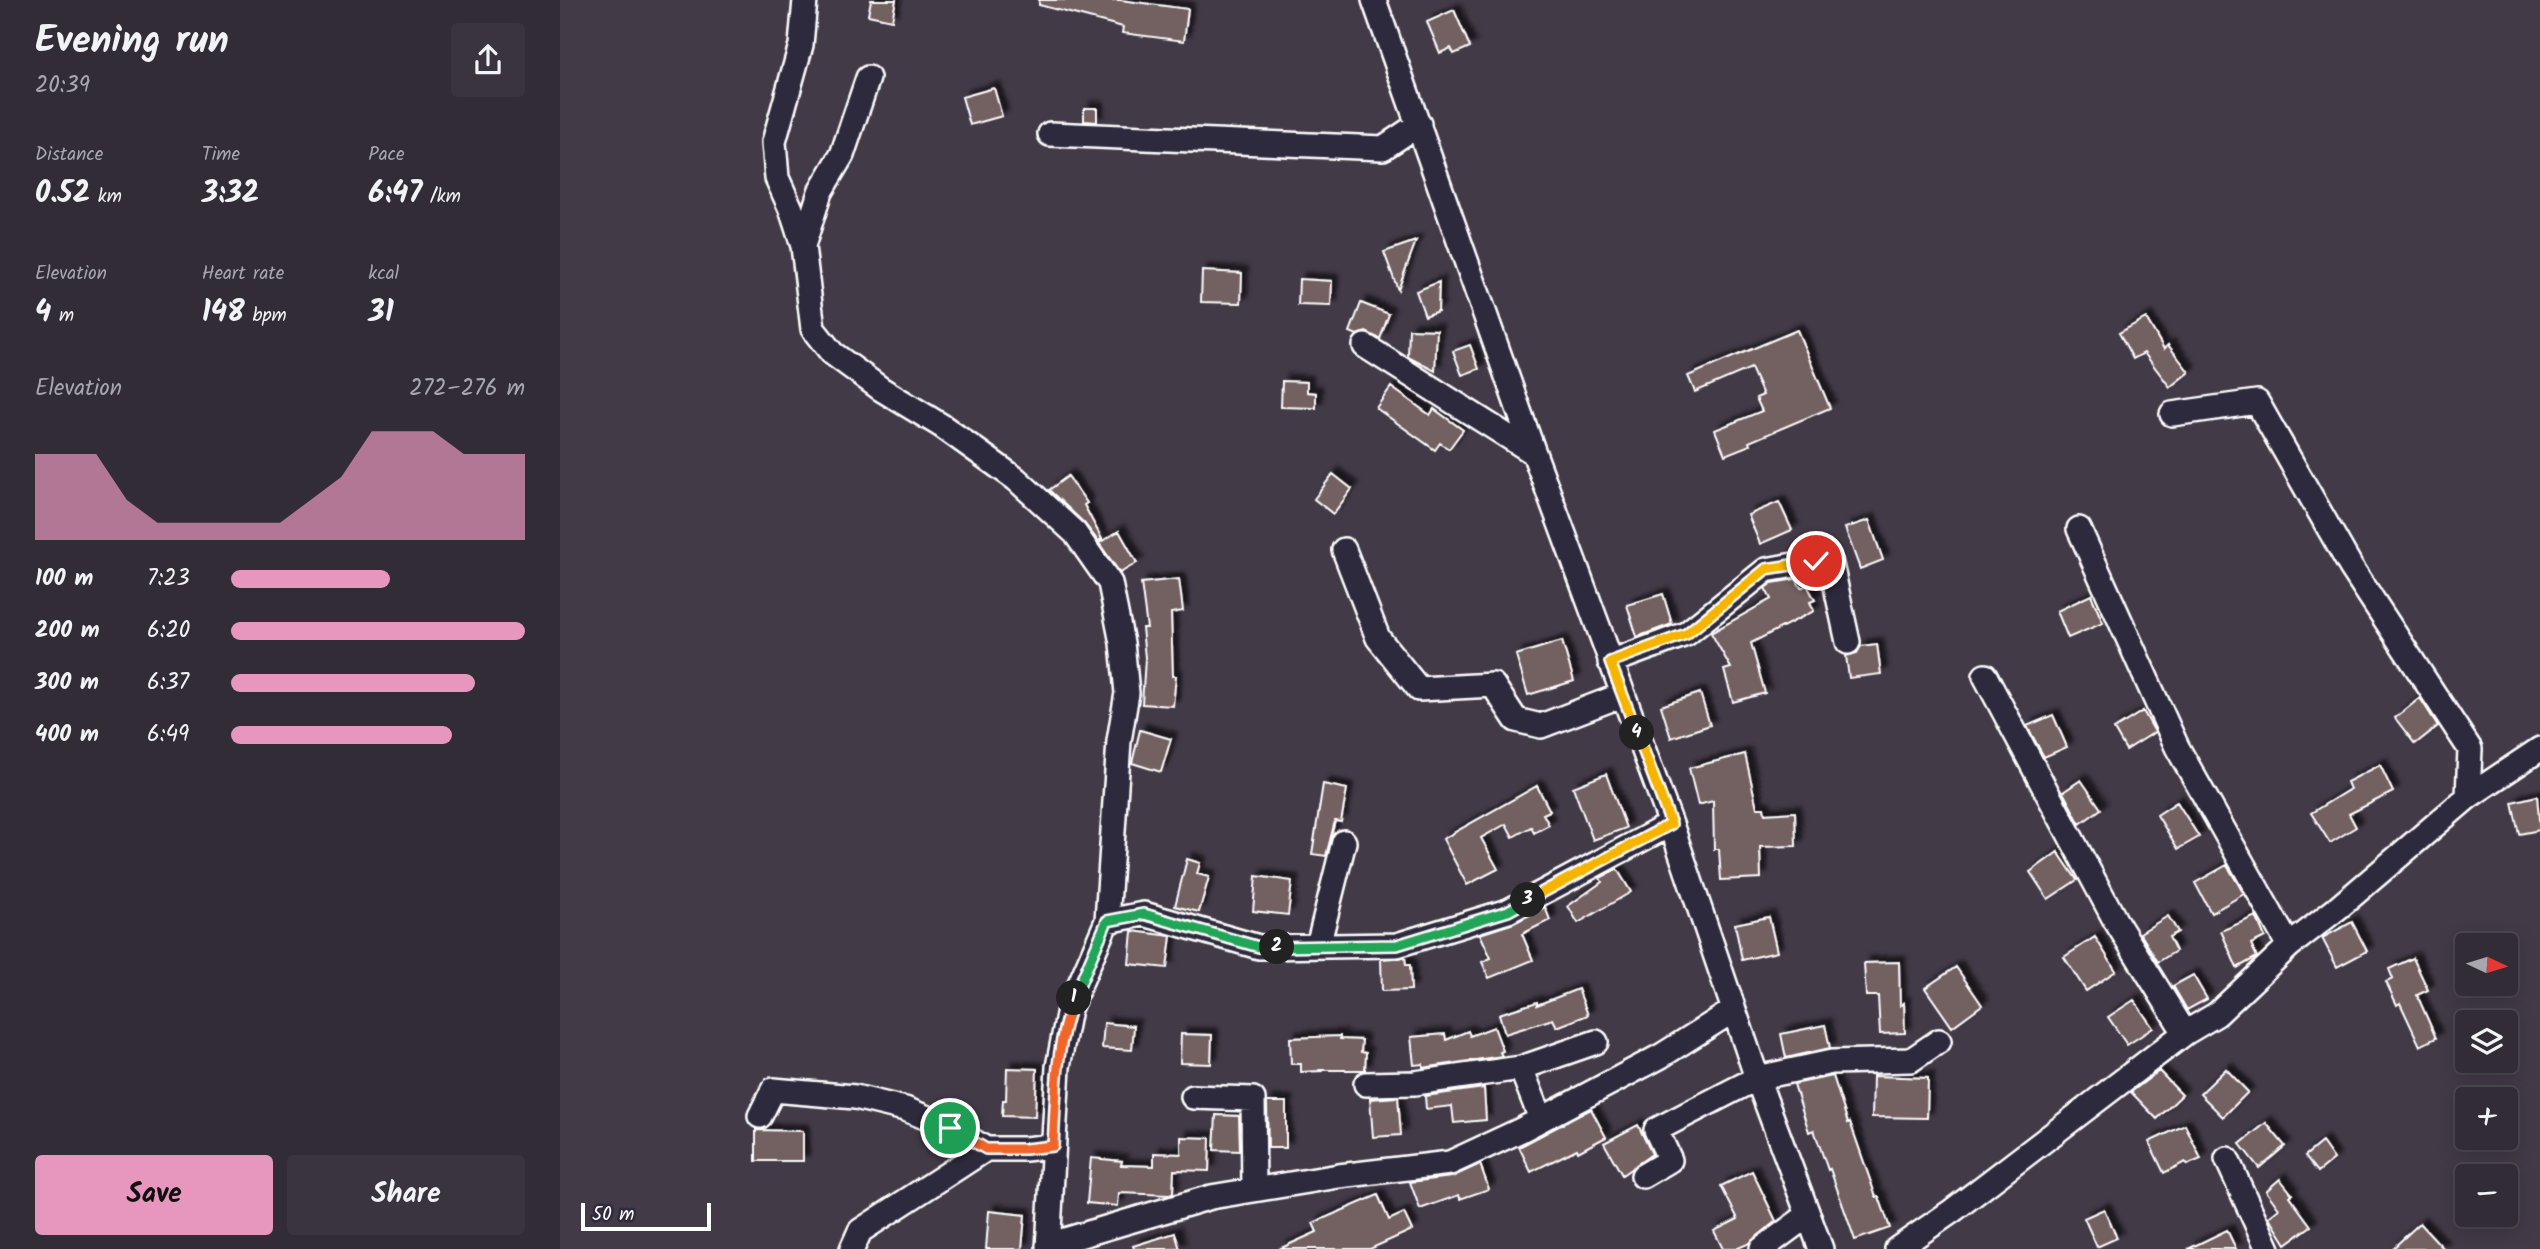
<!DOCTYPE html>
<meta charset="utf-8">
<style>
body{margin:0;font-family:Kalam,sans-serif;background:#3a343e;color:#f1f3f6;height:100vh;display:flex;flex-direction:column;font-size:26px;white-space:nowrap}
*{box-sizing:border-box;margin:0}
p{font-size:23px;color:#a8a7ad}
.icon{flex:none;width:38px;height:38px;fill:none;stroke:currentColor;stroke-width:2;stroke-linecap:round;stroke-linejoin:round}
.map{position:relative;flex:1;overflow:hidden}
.sheet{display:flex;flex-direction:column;background:#322c36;width:560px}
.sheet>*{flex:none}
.needle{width:46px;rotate:94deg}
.fabs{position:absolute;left:1895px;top:933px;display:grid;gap:14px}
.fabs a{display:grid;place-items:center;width:63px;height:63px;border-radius:7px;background:#322c36;box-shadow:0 4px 18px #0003,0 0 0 2px #4d4851;font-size:35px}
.scale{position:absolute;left:21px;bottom:18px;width:130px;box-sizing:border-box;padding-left:7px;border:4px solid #fff;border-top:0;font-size:19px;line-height:24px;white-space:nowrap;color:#fff;-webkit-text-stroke:5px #2f2a3d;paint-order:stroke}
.pin{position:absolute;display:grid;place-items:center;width:60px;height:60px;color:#fff;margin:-30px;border:4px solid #fff;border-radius:50%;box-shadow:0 2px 7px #0007}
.km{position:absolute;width:35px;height:35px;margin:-18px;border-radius:50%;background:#222;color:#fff;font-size:19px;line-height:35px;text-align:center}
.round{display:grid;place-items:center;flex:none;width:74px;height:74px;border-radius:7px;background:#3a343e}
.summary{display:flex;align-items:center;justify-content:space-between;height:119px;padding:0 35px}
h1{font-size:38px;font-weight:600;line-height:52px}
.metrics{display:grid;grid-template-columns:repeat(3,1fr);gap:10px;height:119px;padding:7px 35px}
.metrics div{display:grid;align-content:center}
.metrics b{font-size:30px;font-weight:600}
.metrics small{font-size:19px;font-weight:400}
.metrics p{font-size:19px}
.chart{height:196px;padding:14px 35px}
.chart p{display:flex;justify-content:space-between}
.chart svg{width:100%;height:126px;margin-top:7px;fill:#e797bd;opacity:.7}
.button{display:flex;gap:14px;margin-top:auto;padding:14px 35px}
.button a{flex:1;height:80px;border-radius:7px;background:#e797bd;color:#111;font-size:28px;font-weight:600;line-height:80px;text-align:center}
.button a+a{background:#3a343e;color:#f1f3f6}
ul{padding:0 35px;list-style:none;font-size:23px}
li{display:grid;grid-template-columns:112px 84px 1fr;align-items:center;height:52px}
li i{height:18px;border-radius:9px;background:#e797bd}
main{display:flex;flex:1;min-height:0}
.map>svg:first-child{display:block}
.building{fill:#736160;stroke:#fff;stroke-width:2;filter:url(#shadow)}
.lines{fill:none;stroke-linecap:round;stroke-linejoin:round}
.minor-casing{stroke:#fff;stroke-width:28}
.minor{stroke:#2f2a3d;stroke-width:23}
.split-1-casing{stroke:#fff;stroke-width:14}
.split-2-casing{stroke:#fff;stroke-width:14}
.split-3-casing{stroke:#fff;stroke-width:14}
.split-4-casing{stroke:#fff;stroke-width:14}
.split-5-casing{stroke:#fff;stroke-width:14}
.split-1{stroke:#f0652b;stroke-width:9}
.split-2{stroke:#22a559;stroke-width:9}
.split-3{stroke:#22a559;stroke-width:9}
.split-4{stroke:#f5b400;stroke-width:9}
.split-5{stroke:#f5b400;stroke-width:9}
</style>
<main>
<section class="sheet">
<div class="summary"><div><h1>Evening run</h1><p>20:39</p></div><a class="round"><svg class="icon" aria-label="share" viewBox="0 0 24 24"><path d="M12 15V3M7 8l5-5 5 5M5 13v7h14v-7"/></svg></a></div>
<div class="metrics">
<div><p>Distance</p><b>0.52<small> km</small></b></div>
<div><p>Time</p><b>3:32</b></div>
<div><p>Pace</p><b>6:47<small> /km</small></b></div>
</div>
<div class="metrics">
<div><p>Elevation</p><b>4<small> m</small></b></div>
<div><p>Heart rate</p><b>148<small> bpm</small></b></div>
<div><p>kcal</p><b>31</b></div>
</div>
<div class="chart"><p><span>Elevation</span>272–276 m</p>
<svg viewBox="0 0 160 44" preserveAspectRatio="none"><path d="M0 44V14L10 14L20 14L30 30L40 38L50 38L60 38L70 38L80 38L90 30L100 22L110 6L120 6L130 6L140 14L150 14L160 14V44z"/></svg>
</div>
<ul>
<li><b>100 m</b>7:23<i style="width:54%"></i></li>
<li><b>200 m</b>6:20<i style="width:100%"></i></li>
<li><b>300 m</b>6:37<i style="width:83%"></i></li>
<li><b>400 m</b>6:49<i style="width:75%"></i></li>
</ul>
<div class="button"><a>Save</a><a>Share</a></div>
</section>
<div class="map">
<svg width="1980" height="1249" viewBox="0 0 1980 1249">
<defs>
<filter id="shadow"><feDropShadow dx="6" dy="-6" stdDeviation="2" flood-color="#0009"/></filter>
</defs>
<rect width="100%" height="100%" fill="#433a48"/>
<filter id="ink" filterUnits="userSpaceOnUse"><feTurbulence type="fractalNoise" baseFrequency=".0143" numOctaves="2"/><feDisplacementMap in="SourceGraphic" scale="14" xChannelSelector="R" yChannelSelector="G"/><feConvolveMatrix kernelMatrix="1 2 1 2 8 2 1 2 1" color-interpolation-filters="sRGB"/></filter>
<g filter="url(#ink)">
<path class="building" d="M311 0H336L332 20 308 15Z
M479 0H560L628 9 624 41 562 33 563 27 479 5Z
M894 10 910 47 894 54 891 48 880 53 867 22Z
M434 88 442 116 410 125 402 97Z
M524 108H537V122L524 121Z
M856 241 838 290 824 252Z
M642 271 682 273 681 303 641 302Z
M739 279 772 281 771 306 738 305Z
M879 282 878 311 865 316 856 291Z
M801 303 829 314 820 339 806 332 797 335 790 332Z
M1586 318 1604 349 1608 345 1629 372 1610 387 1584 353 1573 359 1559 333Z
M849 329 877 330 875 371 848 357Z
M1237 330 1270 408 1189 442 1190 445 1165 455 1155 430 1202 411 1196 398 1203 395 1191 368 1135 392 1128 376Z
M910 345 919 369 902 375 893 351Z
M722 381 747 382V392L756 393V408L721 407Z
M831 387 870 415 874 409 903 430 889 449 880 443 875 450 816 408Z
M773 474 792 489 773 514 754 499Z
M508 476 527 503 524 505 542 539 538 541 524 523 489 490Z
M1219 502 1232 530 1200 544 1188 515Z
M1309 520 1323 560 1300 569 1285 528Z
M559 531 577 563 560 573 539 543Z
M619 579 623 611 611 613 613 676H616L613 706 582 704 585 658 582 628H587L581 583Z
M1236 579 1241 588 1247 585 1255 600 1250 602 1254 611 1191 643 1205 693 1173 702 1164 670 1171 668 1151 633 1211 599 1205 588 1212 583Z
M1103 594 1112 624 1077 637 1067 605Z
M1531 595 1543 623 1508 638 1497 611Z
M1002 641 1014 681 968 695 956 655Z
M1317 644 1321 674 1289 678 1286 656 1297 653 1301 646Z
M1140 693 1150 725 1111 738 1101 706Z
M1860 698 1878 726 1855 744 1835 718Z
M1583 711 1595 732 1566 750 1554 729Z
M1493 715 1507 747 1484 757 1467 726Z
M580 730 611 739 601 772 572 763Z
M1185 754 1197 808H1204L1205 814 1235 812 1236 846 1200 847 1201 878 1161 880 1159 849H1154L1153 801 1138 805 1129 768Z
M1820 765 1833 792 1789 814 1796 827 1770 843 1751 813 1790 789 1787 782Z
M1046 774 1066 828 1033 840 1013 787Z
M1521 780 1541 809 1520 824 1503 792Z
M763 784 787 789 781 822 775 821 766 856 752 854Z
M977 786 990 811 983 814 989 825 974 833 971 827 953 837 946 824 921 838 938 869 907 885 883 839Z
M1977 796 1980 830 1959 834 1952 802Z
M1617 802 1639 837 1618 849 1597 815Z
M1498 852 1517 880 1488 899 1470 872Z
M627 859 640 863 637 874 649 877 639 912 615 906Z
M1667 865 1684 894 1651 913 1635 883Z
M1057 869 1071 892 1018 923 1008 906 1042 882 1040 878Z
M696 876 732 881 728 915 693 911Z
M985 907 990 920 962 934 973 960 929 978 922 962 931 958 920 934 954 923Z
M1608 916 1618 932 1609 937 1616 951 1598 962 1580 933Z
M1696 916 1705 937 1691 944 1697 957 1677 968 1661 931Z
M1209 917 1217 952 1182 960 1175 924Z
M1792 922 1807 951 1777 967 1762 938Z
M572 931 611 936 607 968 569 964Z
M1535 937 1556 971 1526 991 1504 957Z
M845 957 846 965H850L851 990 822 991 821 959Z
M1853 958 1868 990 1857 995 1876 1038 1860 1046 1840 1003 1837 1005 1826 982 1833 979 1829 969Z
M1339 962 1340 1006 1344 1003 1345 1033 1320 1034 1318 996H1306L1304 963Z
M1396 967 1422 1005 1392 1027 1365 988Z
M1633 975 1647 999 1627 1010 1613 986Z
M1018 989 1028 1015 997 1027 993 1019 945 1034 939 1014 977 1002V1005Z
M1574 1000 1593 1028 1567 1045 1548 1017Z
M544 1023 574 1026 572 1050 542 1048Z
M1265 1025 1270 1048 1226 1058 1221 1034Z
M934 1027 943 1051 940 1052 942 1056 863 1068V1064L854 1065 851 1037 885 1034 886 1040 908 1031 910 1036Z
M621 1034 652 1035 651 1064 620 1063Z
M780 1036V1039L802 1040 801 1052 806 1053 805 1070H760L761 1071 741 1072V1064H731L730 1038Z
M447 1068 477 1069 475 1117 442 1116 443 1100H446Z
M1666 1069 1688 1092 1663 1117 1640 1094Z
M1599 1071 1622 1095 1597 1119 1571 1092Z
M1273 1076 1288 1123 1290 1122 1316 1197H1319L1330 1228 1295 1240 1270 1169 1268 1170 1254 1130 1249 1132 1234 1084Z
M1313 1076 1368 1078 1367 1118 1312 1117Z
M924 1088 926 1120 894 1123 892 1106 866 1109 865 1096Z
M838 1097 841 1135 813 1137 810 1099Z
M707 1102H726V1148H708Z
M1031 1109 1046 1137 1018 1152 1017 1149 971 1172 959 1147Z
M656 1115 679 1116 680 1151 654 1150Z
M1706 1123 1725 1146 1699 1168 1680 1144Z
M1078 1125 1092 1154 1062 1175 1044 1143Z
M1625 1125 1641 1159 1627 1165 1625 1162 1604 1173 1589 1142Z
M196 1130 243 1131V1161H196Z
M621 1137 650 1138 649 1171 614 1170 613 1193 610 1195 559 1193 558 1206 527 1203 531 1158 562 1161 561 1165 594 1166V1153L621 1154Z
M1762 1142 1774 1159 1758 1172 1745 1156Z
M920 1164 929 1189 900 1199 899 1195 860 1209 850 1182 892 1177Z
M1192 1171 1216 1221 1190 1243 1176 1249H1163L1154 1231 1178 1219 1161 1186Z
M1720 1179 1732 1194 1729 1196 1751 1226 1726 1244 1709 1217 1719 1209 1706 1191Z
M818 1195 829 1220 844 1213 852 1230 810 1249H719L757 1232 753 1223Z
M1544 1209 1557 1238 1537 1247 1524 1218Z
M429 1211 465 1215 462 1249H426Z
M1860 1223 1884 1249H1832Z
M1667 1230 1676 1249H1628Z
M615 1233 620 1249H574L573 1246Z"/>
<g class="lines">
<g class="minor-casing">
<path id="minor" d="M245 0 241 45 214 142 217 178 231 209 243 246 253 329 272 353 321 389 382 426 456 479 515 533 550 583 562 643 567 693 559 741 547 921 509 1009 498 1067 488 1249
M814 0 974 453 1111 824 1197 1078 1261 1249
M490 134 823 148 859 124
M243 246 260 192 282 155 308 78
M805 346 974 453
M1612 414 1697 402 1791 567 1910 749 1908 797
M1519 529 1617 747 1729 946
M784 550 818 638 859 689 933 685 956 720 981 726 1062 695
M1050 662 1126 634 1206 570 1256 561 1271 564 1288 642
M1425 676 1555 920 1625 1033
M547 921 584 914 699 947 837 945 948 911 1111 824
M758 946 784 842
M961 1068 1036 1042
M806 1084 855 1083 961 1068 981 1119
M633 1097 693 1099 694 1190
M200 1116 213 1090 295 1097 345 1109 390 1127 426 1149H465L493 1146
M1667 1159 1708 1249
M1083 1176 1110 1160 1096 1130 1197 1078 1272 1062 1351 1060 1379 1041
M488 1245 651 1197 779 1176 890 1163 961 1130 1101 1056 1174 1010
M292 1249 300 1231 426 1149
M1202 1249 1248 1215
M1337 1249 1392 1211 1625 1033 1657 1014 1729 946 1779 907 1908 797 1980 749"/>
</g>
<use href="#minor" class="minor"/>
</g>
</g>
<g class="lines" filter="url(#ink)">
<g class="split-1-casing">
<path id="split-1" d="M390 1128 426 1149H465L493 1146C496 1098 495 1043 514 998"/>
</g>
<g class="split-2-casing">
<path id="split-2" d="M514 998 547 921 584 914 699 947H717"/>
</g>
<g class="split-3-casing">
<path id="split-3" d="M717 947 837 945 948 911 968 900"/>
</g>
<g class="split-4-casing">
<path id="split-4" d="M968 900 1111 824 1077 733"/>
</g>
<g class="split-5-casing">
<path id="split-5" d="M1077 733 1050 662 1126 634 1206 569 1256 561"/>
</g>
<use href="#split-1" class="split-1"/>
<use href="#split-2" class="split-2"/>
<use href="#split-3" class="split-3"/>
<use href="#split-4" class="split-4"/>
<use href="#split-5" class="split-5"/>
</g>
</svg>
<div class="fabs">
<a><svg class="needle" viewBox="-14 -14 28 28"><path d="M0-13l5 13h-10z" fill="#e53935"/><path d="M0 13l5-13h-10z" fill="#a8a7ad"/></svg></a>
<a><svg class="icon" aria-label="layers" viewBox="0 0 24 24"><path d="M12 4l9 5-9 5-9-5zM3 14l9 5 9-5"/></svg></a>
<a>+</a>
<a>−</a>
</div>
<div class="scale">50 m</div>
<div class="pin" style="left:390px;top:1128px;background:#1e9e55"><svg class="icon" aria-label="arrive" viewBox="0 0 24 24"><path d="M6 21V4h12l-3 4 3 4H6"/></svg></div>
<div class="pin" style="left:1256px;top:561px;background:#d93025"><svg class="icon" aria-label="check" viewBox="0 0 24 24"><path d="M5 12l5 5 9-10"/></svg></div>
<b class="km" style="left:514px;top:998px">1</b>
<b class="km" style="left:717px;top:947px">2</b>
<b class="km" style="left:968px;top:900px">3</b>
<b class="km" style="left:1077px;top:733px">4</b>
</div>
</main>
